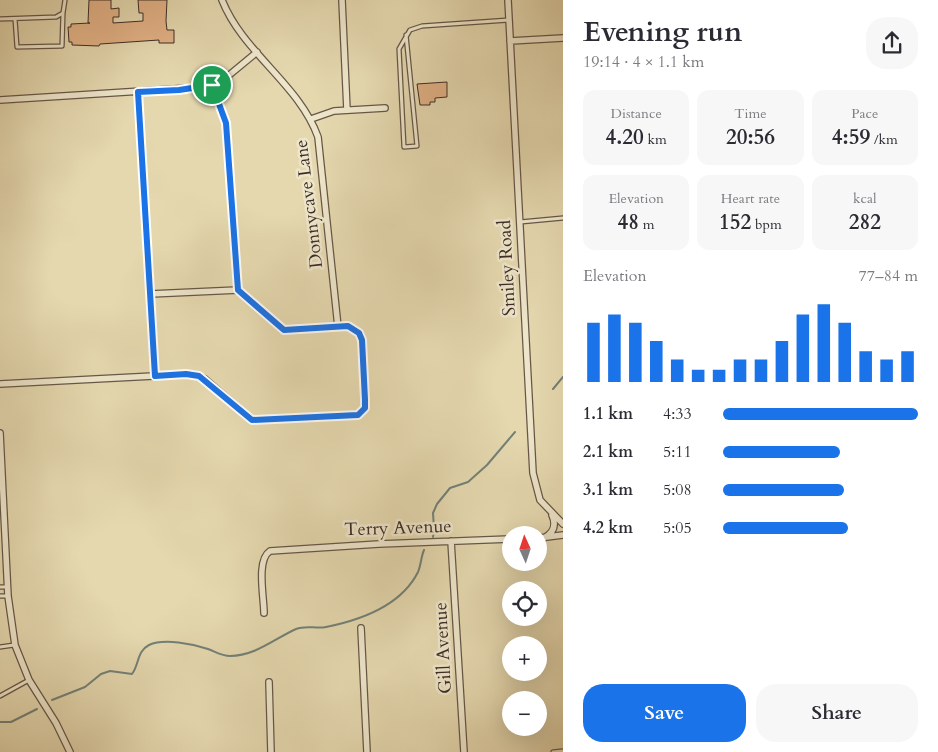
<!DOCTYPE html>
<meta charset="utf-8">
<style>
body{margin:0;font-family:Cardo,serif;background:#f7f7f7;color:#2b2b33;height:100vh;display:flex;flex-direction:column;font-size:19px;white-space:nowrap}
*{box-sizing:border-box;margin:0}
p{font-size:16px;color:#7c7c81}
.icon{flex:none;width:28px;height:28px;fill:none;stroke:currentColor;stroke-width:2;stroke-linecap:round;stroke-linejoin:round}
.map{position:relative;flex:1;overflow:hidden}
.side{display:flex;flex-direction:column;background:#fff;width:375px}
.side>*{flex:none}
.needle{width:32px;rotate:357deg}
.tools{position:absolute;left:502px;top:526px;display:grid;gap:10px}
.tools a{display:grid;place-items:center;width:45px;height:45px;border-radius:50%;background:#fff;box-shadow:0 5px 20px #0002;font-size:25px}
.pin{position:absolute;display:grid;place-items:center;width:42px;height:42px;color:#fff;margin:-21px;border:2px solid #fff;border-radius:50%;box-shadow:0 1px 5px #0007}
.round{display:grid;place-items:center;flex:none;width:52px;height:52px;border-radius:20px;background:#f7f7f7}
.head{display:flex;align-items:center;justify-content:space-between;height:85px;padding:0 20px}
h1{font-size:28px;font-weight:700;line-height:38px}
.figures{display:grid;grid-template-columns:repeat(3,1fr);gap:8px;height:85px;padding:5px 20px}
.figures div{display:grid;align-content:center;border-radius:12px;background:#f7f7f7;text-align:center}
.figures b{font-size:21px;font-weight:700}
.figures small{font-size:14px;font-weight:400}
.figures p{font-size:14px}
.chart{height:140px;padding:10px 20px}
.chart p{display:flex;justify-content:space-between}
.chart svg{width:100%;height:90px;margin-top:5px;stroke:#1a73e8;stroke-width:6}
.primary-button{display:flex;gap:10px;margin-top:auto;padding:10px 20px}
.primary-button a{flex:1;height:58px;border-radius:20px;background:#1a73e8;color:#fff;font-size:20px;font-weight:700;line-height:58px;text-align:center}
.primary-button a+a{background:#f7f7f7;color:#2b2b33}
ul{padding:0 20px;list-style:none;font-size:16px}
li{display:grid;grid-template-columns:80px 60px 1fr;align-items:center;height:38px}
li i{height:12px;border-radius:6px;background:#1a73e8}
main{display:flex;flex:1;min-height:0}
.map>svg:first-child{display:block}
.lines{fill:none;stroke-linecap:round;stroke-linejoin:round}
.stream{stroke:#728178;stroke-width:2}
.building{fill:#e1b185;stroke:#3c2c26}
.service-casing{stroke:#665748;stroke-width:5.5}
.minor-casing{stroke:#665748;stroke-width:8}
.service{stroke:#eee6cb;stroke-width:3}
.minor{stroke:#eee6cb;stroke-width:5.5}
.route-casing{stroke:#fff;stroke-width:10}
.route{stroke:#1a73e8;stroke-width:6}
.labels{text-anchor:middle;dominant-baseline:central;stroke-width:5;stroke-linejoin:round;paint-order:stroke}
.street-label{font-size:18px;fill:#3c2c26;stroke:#eee6cb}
</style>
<main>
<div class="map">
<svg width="563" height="752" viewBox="0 0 563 752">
<rect width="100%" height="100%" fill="#e5d8af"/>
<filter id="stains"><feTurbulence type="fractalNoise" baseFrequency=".004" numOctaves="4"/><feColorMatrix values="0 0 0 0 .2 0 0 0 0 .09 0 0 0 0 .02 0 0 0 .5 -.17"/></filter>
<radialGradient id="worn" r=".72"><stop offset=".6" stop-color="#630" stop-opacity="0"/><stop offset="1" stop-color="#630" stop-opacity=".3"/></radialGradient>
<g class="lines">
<path class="stream" d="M553 389 563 377
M433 537 434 529 433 513 437 504 450 488 468 482 487 465 515 432
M52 700 85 687 101 674 110 671 132 674C139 665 137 651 149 645 164 638 193 644 208 649 216 652 222 656 230 656 255 656 274 639 296 629 306 625 316 629 326 627 361 620 401 606 418 572 421 565 421 557 424 550
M0 722H11L37 709"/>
</g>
<path class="building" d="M89 0H111V9L119 8V17H113V23L143 21V13H139L138 0H167L166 21 167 30H174V43H159V40L100 44 99 46 72 45V42H69L68 27H71V24L90 23H88Z
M447 82V97L435 98V102H430V105H420L417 84Z"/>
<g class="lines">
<g class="service-casing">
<path id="service" d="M0 19 56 17 63 13 65 0
M15 19 17 47 62 46 63 13
M406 35 417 146 404 147 399 49 410 30 422 26 509 20
M520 222 563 218
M0 587H7
M0 596H8
M0 647 14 645
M0 696 29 680
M553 752 563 751"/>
</g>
<g class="minor-casing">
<path id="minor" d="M222 0C243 53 299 84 318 137L338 327
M342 0 347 110
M508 0 533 473 540 500 563 524
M510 41 563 38
M212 85 226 123 238 290
M138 92 155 376
M0 100 205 87 228 76 257 52
M311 119 334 111 385 108
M0 384 192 374 205 379 252 420 358 415 365 408 362 340 359 333 348 326 284 330 238 290 150 294
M0 433 8 596 15 645 29 680 56 723 70 752
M539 538 563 535
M544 538C553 533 557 526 552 515
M451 541 464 752
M264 613C264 597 256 560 270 551L379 544 511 539
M361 628 367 752
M269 682 271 752"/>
</g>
<use href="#service" class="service"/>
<use href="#minor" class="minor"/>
</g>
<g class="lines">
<g class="route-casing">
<path id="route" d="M212 85 226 123 238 290 284 330 348 326 359 333 362 340 365 400V408L358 415 252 420 199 376 186 374 155 376 138 92 179 90Z"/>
</g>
<use href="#route" class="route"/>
</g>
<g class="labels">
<g class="street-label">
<text transform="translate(309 204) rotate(-97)">Donnycave Lane</text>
<text transform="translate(507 268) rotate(-93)">Smiley Road</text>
<text transform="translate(398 528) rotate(-2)">Terry Avenue</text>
<text transform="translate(443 648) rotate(-93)">Gill Avenue</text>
</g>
</g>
<rect width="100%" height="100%" filter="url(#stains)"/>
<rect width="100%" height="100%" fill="url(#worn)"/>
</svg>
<div class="tools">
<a><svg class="needle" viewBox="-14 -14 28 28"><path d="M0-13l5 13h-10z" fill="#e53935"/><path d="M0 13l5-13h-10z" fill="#7c7c81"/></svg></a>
<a><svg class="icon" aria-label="locate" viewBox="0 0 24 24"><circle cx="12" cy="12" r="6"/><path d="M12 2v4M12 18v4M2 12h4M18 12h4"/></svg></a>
<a>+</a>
<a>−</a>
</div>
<div class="pin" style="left:212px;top:85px;background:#1e9e55"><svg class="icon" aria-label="arrive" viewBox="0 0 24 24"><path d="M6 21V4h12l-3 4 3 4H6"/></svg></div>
</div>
<section class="side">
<div class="head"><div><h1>Evening run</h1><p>19:14 · 4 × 1.1 km</p></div><a class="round"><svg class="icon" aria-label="share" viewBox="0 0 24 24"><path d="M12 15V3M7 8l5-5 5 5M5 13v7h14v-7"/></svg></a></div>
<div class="figures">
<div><p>Distance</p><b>4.20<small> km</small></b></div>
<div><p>Time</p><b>20:56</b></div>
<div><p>Pace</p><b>4:59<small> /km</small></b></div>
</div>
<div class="figures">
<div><p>Elevation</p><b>48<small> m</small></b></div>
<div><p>Heart rate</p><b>152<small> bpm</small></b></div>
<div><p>kcal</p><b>282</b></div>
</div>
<div class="chart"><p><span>Elevation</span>77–84 m</p>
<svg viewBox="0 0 160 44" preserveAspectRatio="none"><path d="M5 44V15M15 44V11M25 44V15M35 44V24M45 44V33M55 44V38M65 44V38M75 44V33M85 44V33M95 44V24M105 44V11M115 44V6M125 44V15M135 44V29M145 44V33M155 44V29"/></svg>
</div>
<ul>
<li><b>1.1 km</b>4:33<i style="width:100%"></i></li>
<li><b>2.1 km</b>5:11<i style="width:60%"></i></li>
<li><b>3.1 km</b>5:08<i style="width:62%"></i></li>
<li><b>4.2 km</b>5:05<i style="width:64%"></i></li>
</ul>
<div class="primary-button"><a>Save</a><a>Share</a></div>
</section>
</main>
